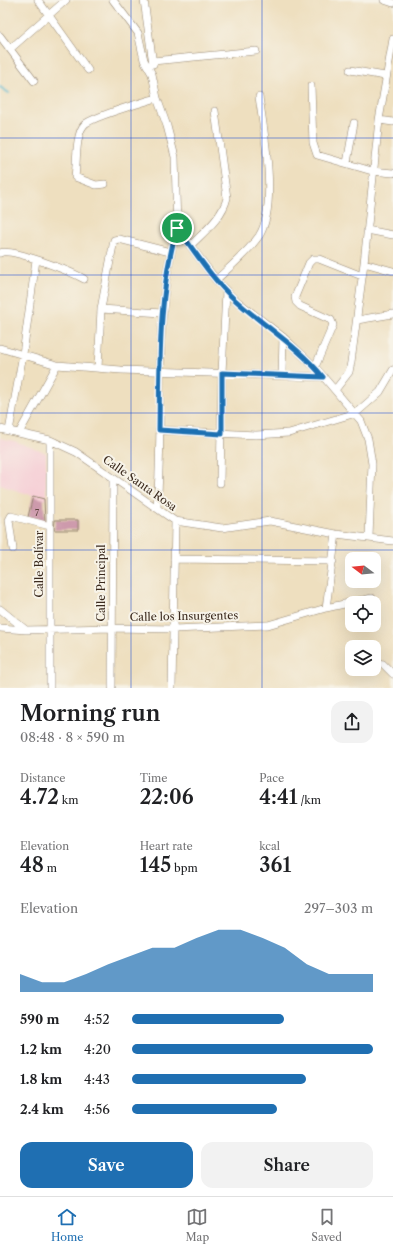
<!DOCTYPE html>
<meta charset="utf-8">
<style>
body{margin:0;font-family:"Libre Caslon Text",serif;background:#f2f2f2;color:#202124;height:100vh;display:flex;flex-direction:column;font-size:15px;white-space:nowrap}
*{box-sizing:border-box;margin:0}
p{font-size:13px;color:#757577}
.icon{flex:none;width:22px;height:22px;fill:none;stroke:currentColor;stroke-width:2;stroke-linecap:round;stroke-linejoin:round}
.map{position:relative;height:688px;overflow:hidden}
.details{display:flex;flex-direction:column;background:#fff;flex:1}
.details>*{flex:none}
.needle{width:26px;rotate:286deg}
.fabs{position:absolute;left:345px;top:552px;display:grid;gap:8px}
.fabs a{display:grid;place-items:center;width:36px;height:36px;border-radius:8px;background:#fff;box-shadow:0 4px 16px #0002;font-size:20px}
.pin{position:absolute;display:grid;place-items:center;width:34px;height:34px;color:#fff;margin:-17px;border:2px solid #fff;border-radius:50%;box-shadow:0 1px 4px #0007}
.round{display:grid;place-items:center;flex:none;width:42px;height:42px;border-radius:12px;background:#f2f2f2}
.headline{display:flex;align-items:center;justify-content:space-between;height:68px;padding:0 20px}
h1{font-size:22px;font-weight:600;line-height:30px}
.metrics{display:grid;grid-template-columns:repeat(3,1fr);gap:6px;height:68px;padding:4px 20px}
.metrics div{display:grid;align-content:center}
.metrics b{font-size:20px;font-weight:600}
.metrics small{font-size:11px;font-weight:400}
.metrics p{font-size:11px}
.chart{height:112px;padding:8px 20px}
.chart p{display:flex;justify-content:space-between}
.chart svg{width:100%;height:72px;margin-top:4px;fill:#1f6fb2;opacity:.7}
.primary-button{display:flex;gap:8px;margin-top:auto;padding:8px 20px}
.primary-button a{flex:1;height:46px;border-radius:12px;background:#1f6fb2;color:#fff;font-size:16px;font-weight:600;line-height:46px;text-align:center}
.primary-button a+a{background:#f2f2f2;color:#202124}
ul{padding:0 20px;list-style:none;font-size:13px}
li{display:grid;grid-template-columns:64px 48px 1fr;align-items:center;height:30px}
li i{height:10px;border-radius:5px;background:#1f6fb2}
.tab-bar{display:flex;justify-content:space-around;align-items:center;height:56px;border-top:1px solid #e0e0e0;background:#fff;font-size:11px;color:#757577}
.tab-bar a{display:grid;justify-items:center;gap:2px}
.tab-bar .current{color:#1f6fb2}
.map>svg:first-child{display:block}
.built{fill:#f6cfd6}
.lines{fill:none;stroke-linecap:round;stroke-linejoin:round}
.stream{stroke:#52b9d0;stroke-width:2}
.building{fill:#cd9aac}
.minor-casing{stroke:#94846e;stroke-width:8}
.minor{stroke:#fff;stroke-width:7}
.route-casing{stroke:#fff;stroke-width:8}
.route{stroke:#1f6fb2;stroke-width:5}
.grid{fill:none;stroke:#1d4ed8;stroke-width:1;stroke-opacity:0.55}
.labels{text-anchor:middle;dominant-baseline:central;stroke-width:4;stroke-linejoin:round;paint-order:stroke}
.number-label{font-size:9px;fill:#604642}
.street-label{font-size:11px;fill:#3b2a1e;stroke:#f7f3e8}
</style>
<div class="map">
<svg width="393" height="688" viewBox="0 0 393 688">
<rect width="100%" height="100%" fill="#f7f3e8"/>
<filter id="ink" filterUnits="userSpaceOnUse"><feTurbulence type="fractalNoise" baseFrequency=".025" numOctaves="2"/><feDisplacementMap in="SourceGraphic" scale="8" xChannelSelector="R" yChannelSelector="G"/><feConvolveMatrix kernelMatrix="1 2 1 2 8 2 1 2 1" color-interpolation-filters="sRGB"/></filter>
<filter id="wash" filterUnits="userSpaceOnUse"><feTurbulence type="fractalNoise" baseFrequency=".012" numOctaves="4" result="noise"/><feDisplacementMap in="SourceGraphic" scale="16" xChannelSelector="R" yChannelSelector="G"/><feGaussianBlur stdDeviation="0.9" result="paint"/><feColorMatrix in="noise" values="0 0 0 0 0 0 0 0 0 0 0 0 0 0 0 0 0 1.4 0 .05"/><feComposite in="paint" operator="in"/></filter>
<g filter="url(#wash)">
<rect width="100%" height="100%" fill="#eedfbf"/>
<path class="built" d="M0 438 14 441 46 453V500L0 485Z"/>
<g class="lines">
<path class="stream" d="M0 87 9 93"/>
</g>
<g id="blocks">
<path class="building" d="M33 496 44 499 45 522 28 517Z
M55 520H78V530H54Z"/>
</g>
</g>
<g filter="url(#ink)">
<use href="#blocks" fill-opacity="0" stroke="#94846e" stroke-width="1"/>
<g class="lines">
<g class="minor-casing">
<path id="minor" d="M38 0 88 70
M113 0 138 33 144 60 152 74 157 98 167 126 175 157 177 228 216 280 233 298 283 337 315 367 361 421 368 439 372 464 369 537
M144 0 153 64
M384 0 393 3
M0 36 34 81
M10 49 66 0
M153 61 256 51
M350 70 385 76
M311 86 313 143 317 155 372 171 393 173
M379 120 393 122
M347 163 354 123
M105 184 96 185 75 177C77 165 75 135 84 125 91 117 144 102 157 98
M367 230 393 235
M190 246C205 231 222 218 227 198L215 111
M0 253C10 247 72 272 84 279
M364 263 393 271
M216 280C231 266 247 253 259 236 278 207 264 131 259 97
M101 309 162 313
M357 320 393 314
M0 348 57 365 121 370 323 377
M315 367 333 325 331 320 300 306 296 302 295 297 309 263 313 259H319L362 276
M98 368 101 309 114 240 119 239 170 252
M282 376 283 337
M335 390 349 372 351 362 364 263 379 120 393 39
M0 429 50 440 76 452 175 521 222 528 270 521 336 534 393 541
M159 430 256 435 289 433 356 413 380 392 393 370
M9 431 23 354 36 260
M19 433 57 365
M220 483 222 373 226 291
M157 507C165 414 151 319 177 228
M13 549 9 520 11 516 50 526
M174 559 333 561
M326 608 336 534
M0 609 26 630 112 628 174 629 268 625 326 608 372 598
M0 628 26 630
M383 664 393 674
M50 688V440
M112 688 113 479
M172 688 175 521"/>
</g>
<use href="#minor" class="minor"/>
</g>
</g>
<g class="lines" filter="url(#ink)">
<g class="route-casing">
<path id="route" d="M177 228C195 251 211 278 233 298 262 325 297 345 323 377L222 373V434L159 430C160 363 158 294 177 228Z"/>
</g>
<use href="#route" class="route"/>
</g>
<path class="grid" d="M131 0V688M262 0V688M0 138H393M0 275H393M0 413H393M0 550H393"/>
<g class="labels">
<g class="number-label">
<text x="37" y="512">7</text>
</g>
<g class="street-label">
<text transform="translate(140 483) rotate(35)">Calle Santa Rosa</text>
<text transform="translate(39 564) rotate(-90)">Calle Bolívar</text>
<text transform="translate(101 583) rotate(-90)">Calle Principal</text>
<text transform="translate(184 616) rotate(-1)">Calle los Insurgentes</text>
</g>
</g>
</svg>
<div class="fabs">
<a><svg class="needle" viewBox="-14 -14 28 28"><path d="M0-13l5 13h-10z" fill="#e53935"/><path d="M0 13l5-13h-10z" fill="#757577"/></svg></a>
<a><svg class="icon" aria-label="locate" viewBox="0 0 24 24"><circle cx="12" cy="12" r="6"/><path d="M12 2v4M12 18v4M2 12h4M18 12h4"/></svg></a>
<a><svg class="icon" aria-label="layers" viewBox="0 0 24 24"><path d="M12 4l9 5-9 5-9-5zM3 14l9 5 9-5"/></svg></a>
</div>
<div class="pin" style="left:177px;top:228px;background:#1e9e55"><svg class="icon" aria-label="arrive" viewBox="0 0 24 24"><path d="M6 21V4h12l-3 4 3 4H6"/></svg></div>
</div>
<section class="details">
<div class="headline"><div><h1>Morning run</h1><p>08:48 · 8 × 590 m</p></div><a class="round"><svg class="icon" aria-label="share" viewBox="0 0 24 24"><path d="M12 15V3M7 8l5-5 5 5M5 13v7h14v-7"/></svg></a></div>
<div class="metrics">
<div><p>Distance</p><b>4.72<small> km</small></b></div>
<div><p>Time</p><b>22:06</b></div>
<div><p>Pace</p><b>4:41<small> /km</small></b></div>
</div>
<div class="metrics">
<div><p>Elevation</p><b>48<small> m</small></b></div>
<div><p>Heart rate</p><b>145<small> bpm</small></b></div>
<div><p>kcal</p><b>361</b></div>
</div>
<div class="chart"><p><span>Elevation</span>297–303 m</p>
<svg viewBox="0 0 160 44" preserveAspectRatio="none"><path d="M0 44V33L10 38L20 38L30 33L40 27L50 22L60 17L70 17L80 11L90 6L100 6L110 11L120 17L130 27L140 33L150 33L160 33V44z"/></svg>
</div>
<ul>
<li><b>590 m</b>4:52<i style="width:63%"></i></li>
<li><b>1.2 km</b>4:20<i style="width:100%"></i></li>
<li><b>1.8 km</b>4:43<i style="width:72%"></i></li>
<li><b>2.4 km</b>4:56<i style="width:60%"></i></li>
</ul>
<div class="primary-button"><a>Save</a><a>Share</a></div>
</section>
<nav class="tab-bar">
<a class="current"><svg class="icon" aria-label="home" viewBox="0 0 24 24"><path d="M3 11l9-7 9 7M6 9v11h12V9"/></svg>Home</a>
<a><svg class="icon" aria-label="map" viewBox="0 0 24 24"><path d="M3 6l6-2 6 2 6-2v14l-6 2-6-2-6 2zM9 4v14M15 6v14"/></svg>Map</a>
<a><svg class="icon" aria-label="saved" viewBox="0 0 24 24"><path d="M7 4h10v16l-5-4-5 4z"/></svg>Saved</a>
</nav>
